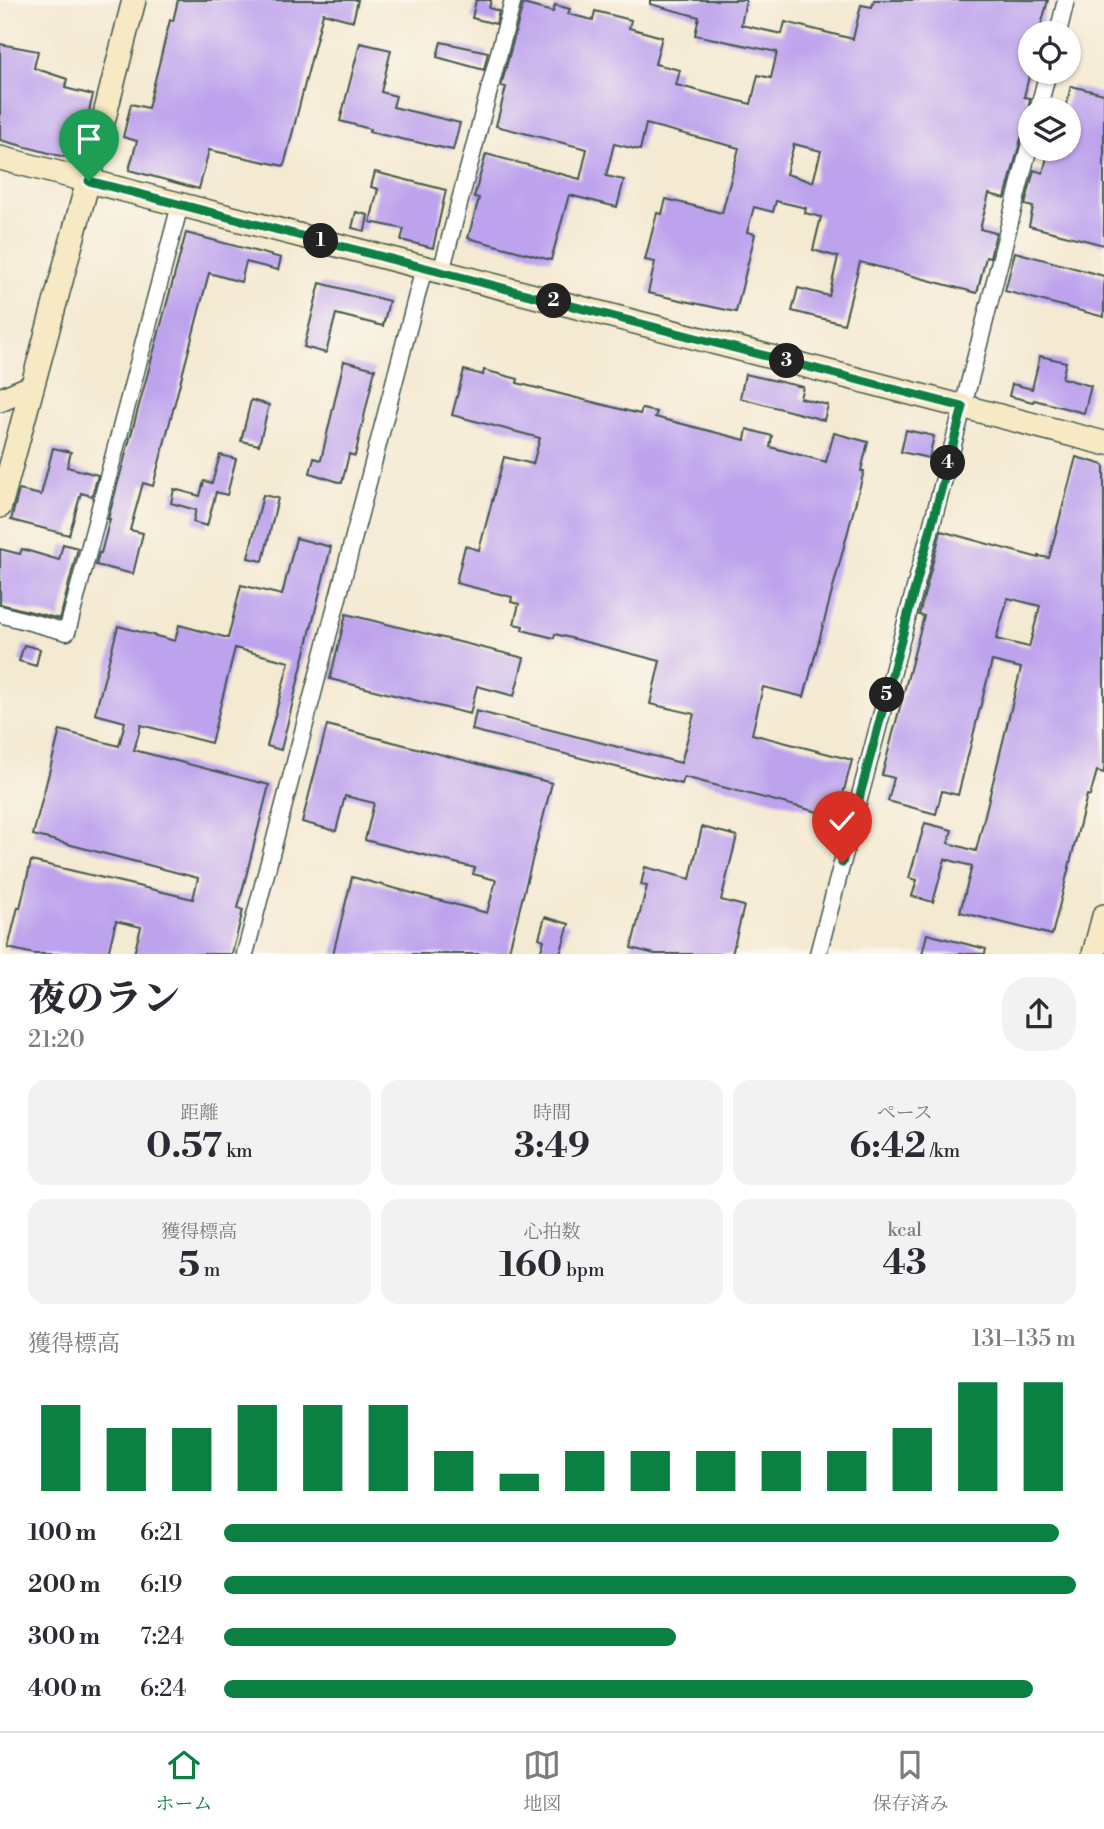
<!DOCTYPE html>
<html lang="ja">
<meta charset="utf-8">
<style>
body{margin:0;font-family:"Libre Bodoni","Noto Serif JP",serif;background:#f2f2f3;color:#2b2b33;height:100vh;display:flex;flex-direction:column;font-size:26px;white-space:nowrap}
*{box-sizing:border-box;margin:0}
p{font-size:23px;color:#7c7c81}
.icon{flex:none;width:38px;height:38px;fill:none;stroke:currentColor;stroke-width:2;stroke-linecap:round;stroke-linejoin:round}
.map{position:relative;height:954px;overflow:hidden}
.sheet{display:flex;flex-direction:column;background:#fff;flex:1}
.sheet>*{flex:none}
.buttons{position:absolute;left:1018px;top:21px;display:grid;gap:14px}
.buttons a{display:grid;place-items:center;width:63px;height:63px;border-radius:50%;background:#fff;box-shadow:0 2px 5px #0004;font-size:35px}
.pin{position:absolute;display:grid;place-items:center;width:60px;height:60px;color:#fff;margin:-72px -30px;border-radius:50% 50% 50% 0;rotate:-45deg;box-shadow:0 0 7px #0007}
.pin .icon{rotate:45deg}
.km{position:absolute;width:35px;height:35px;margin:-18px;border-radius:50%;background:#222;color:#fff;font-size:19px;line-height:35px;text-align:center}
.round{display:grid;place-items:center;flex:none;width:74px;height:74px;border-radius:28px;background:#f2f2f3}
.head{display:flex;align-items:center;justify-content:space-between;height:119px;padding:0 28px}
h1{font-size:38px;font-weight:800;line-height:52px}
.figures{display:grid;grid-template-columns:repeat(3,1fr);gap:10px;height:119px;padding:7px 28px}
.figures div{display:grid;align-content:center;border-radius:18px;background:#f2f2f3;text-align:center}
.figures b{font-size:35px;font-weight:800}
.figures small{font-size:19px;font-weight:400}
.figures p{font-size:19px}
.chart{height:196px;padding:14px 28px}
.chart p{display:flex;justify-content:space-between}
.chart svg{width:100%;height:126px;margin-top:7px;stroke:#0b8043;stroke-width:6}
ul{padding:0 28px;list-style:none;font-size:23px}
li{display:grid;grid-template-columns:112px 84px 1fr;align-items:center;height:52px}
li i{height:18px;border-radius:9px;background:#0b8043}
.tabs{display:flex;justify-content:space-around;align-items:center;height:98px;border-top:2px solid #e1e1e2;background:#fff;font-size:19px;color:#7c7c81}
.tabs a{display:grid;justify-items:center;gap:4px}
.tabs .selected{color:#0b8043}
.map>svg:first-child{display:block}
.building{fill:#bda2ed;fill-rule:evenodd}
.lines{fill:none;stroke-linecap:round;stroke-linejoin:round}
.street-casing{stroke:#3f574c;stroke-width:19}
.secondary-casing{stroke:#3f574c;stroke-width:26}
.street{stroke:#fff;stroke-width:16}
.secondary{stroke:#f6e9c3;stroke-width:23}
.route-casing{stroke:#fff;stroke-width:14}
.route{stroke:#0b8043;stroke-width:9}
</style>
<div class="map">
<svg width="1104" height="954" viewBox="0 0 1104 954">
<rect width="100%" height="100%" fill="#fbf7ec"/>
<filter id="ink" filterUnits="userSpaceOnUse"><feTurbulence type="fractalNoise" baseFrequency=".0143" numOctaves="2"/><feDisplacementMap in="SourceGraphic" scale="14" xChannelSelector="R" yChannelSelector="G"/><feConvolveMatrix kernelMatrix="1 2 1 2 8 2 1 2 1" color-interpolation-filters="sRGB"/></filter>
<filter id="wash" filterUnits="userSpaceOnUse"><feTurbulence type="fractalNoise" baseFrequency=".00686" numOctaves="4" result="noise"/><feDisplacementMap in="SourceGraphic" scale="28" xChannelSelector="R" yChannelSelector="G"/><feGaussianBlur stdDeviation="1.57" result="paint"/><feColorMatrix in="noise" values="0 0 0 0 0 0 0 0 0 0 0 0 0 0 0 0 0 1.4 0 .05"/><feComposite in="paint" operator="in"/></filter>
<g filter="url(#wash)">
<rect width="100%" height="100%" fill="#f4e9d1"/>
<g id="blocks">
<path class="building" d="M178 0H358L353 21 323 13 284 166 209 150 199 189 129 170 137 141 123 137 131 104 148 108 170 20 173 21Z
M476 0H491L489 8 499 11 496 24 472 18Z
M650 0H746L741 25 782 34 785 22 853 39 861 5 872 7 874 0H1048L1039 33H1031V68L1024 97 1030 98 1028 113 1005 198 989 194 980 229 996 233 990 258 986 257 977 293 860 262 844 324 792 311 798 288 829 296 838 257 813 250 821 217 805 213 806 208 776 201 773 212 754 207 747 232 755 234 736 312 648 293 655 262 645 260 657 213 662 214 666 199 722 213 739 148 646 124 640 150 614 144 606 176 624 180 617 207 569 195 551 260 468 238 479 198 474 197 486 154 580 179 587 149 496 126 506 87 501 86 523 4 553 12 555 5 570 9 568 14 593 20 595 11 631 20 629 28 662 37 655 64 680 70 676 85 751 104 758 75 771 78 777 52 695 35 699 17 650 4ZM794 144 821 151 813 182 786 174Z
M441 42 488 52 484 70 437 57Z
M360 43 391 50 381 92 396 96 393 107 460 123 453 150 369 132 370 129 340 121Z
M0 44 38 51 34 68 67 79 65 88 93 95 81 144 64 157 0 140Z
M1071 86 1104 94V245L1029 226 1033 207 1025 205 1034 170 1043 173 1049 149H1069V110H1065Z
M375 172 446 190 433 248 401 240 404 229 370 222 378 189 371 187Z
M356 212 368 215 365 231 352 228Z
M186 233 281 258 278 270 246 262 241 282 209 273 153 486 143 483 130 530 143 533 133 574 96 565 99 553H101L110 519H108Z
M1015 252 1104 276V317L1005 291Z
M320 283 389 301 383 326 336 314 326 353 304 347Z
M1040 356 1066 362 1062 378 1091 386 1084 413 1034 400 1033 402 1009 396 1012 384 1032 389Z
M344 361 375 369 355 456 349 454 342 483 310 473 314 458 321 460Z
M464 370 483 375 484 370 518 379 517 383 640 414 642 409 657 412 655 417 745 440 747 429 772 436 770 447 826 462 834 433 868 442 861 471H864L804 697 763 687 752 734 852 760 837 817 684 777 682 784 472 730 476 711 681 763 694 714 650 704 660 661 555 634 554 638 522 630 523 626 514 624 519 604 511 602 512 597 456 583 465 546 479 550 504 457 533 464 540 438 452 415Z
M745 374 803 387 800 398 828 405 824 420 740 398Z
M251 400 269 405 259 445 241 441Z
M906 430 934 436 929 458 901 452Z
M53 448 71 452 67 467 98 475 92 496 81 493 69 535 11 520 19 490 41 495Z
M220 455 236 459 227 495 216 492 207 526 193 522 196 510 171 503 174 489 200 496 204 481 212 483Z
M1076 457 1104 465V773L1097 771 1090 796 1087 795 1052 935 960 912 972 866 945 859 933 902 912 896 917 880 909 878 925 823 952 830 948 843 976 851 1021 668 992 661 958 795 942 791 936 814 888 801 894 778 882 775 924 616 919 615 941 531 1039 558V556L1049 558ZM1008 598 1040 606 1029 647 996 639Z
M263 495 278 498 263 561 248 558Z
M296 538 331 547 281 750 267 746 289 662 235 648 211 743 141 725 134 750 269 785 238 908 243 910 232 954H134L141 927 116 921 108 954H34L8 948 18 907 20 908 31 861 193 899 198 878 33 835 60 730 119 746 125 722 95 714 118 626 175 641 179 625 228 638 241 585 282 595Z
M63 544 78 548 60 619 0 604V549L20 554 22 549 59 560Z
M346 614 524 658 514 696 477 686 470 714 330 679Z
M24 645 40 649 36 666 19 661Z
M327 725 552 783 508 954H333L352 877 487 913 496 880 473 874 475 868 365 840 374 803 345 796 336 831 302 822Z
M702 827 737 836 721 900 744 906 732 954H655L631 948 647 886 641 885 645 867 690 879Z
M545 917 569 924 560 954H540L544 940 539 938Z
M927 934 986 949 985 954H922Z"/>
</g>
</g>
<g filter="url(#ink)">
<use href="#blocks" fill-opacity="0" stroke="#3f574c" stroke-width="2"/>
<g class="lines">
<g class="street-casing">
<path id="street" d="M1058 33 1066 0
M1038 110 1048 72
M441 272 513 0
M0 614 67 632 180 205
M245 954 424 268
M818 954 963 407 1031 139"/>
</g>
<g class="secondary-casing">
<path id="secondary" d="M0 158 1104 443
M0 400 31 387
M0 506 88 181 134 0
M1094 954 1104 916"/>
</g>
<use href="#street" class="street"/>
<use href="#secondary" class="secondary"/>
</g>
</g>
<g class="lines" filter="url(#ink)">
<g class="route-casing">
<path id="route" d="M89 181 963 407 842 863"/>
</g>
<use href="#route" class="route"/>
</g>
</svg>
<div class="buttons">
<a><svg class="icon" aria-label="locate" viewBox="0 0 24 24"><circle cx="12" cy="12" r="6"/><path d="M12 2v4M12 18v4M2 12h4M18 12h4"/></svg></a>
<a><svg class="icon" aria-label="layers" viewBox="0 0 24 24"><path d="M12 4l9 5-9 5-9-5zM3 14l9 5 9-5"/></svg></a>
</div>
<div class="pin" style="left:89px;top:181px;background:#1e9e55"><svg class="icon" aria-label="arrive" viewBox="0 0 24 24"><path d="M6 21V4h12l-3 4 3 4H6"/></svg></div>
<div class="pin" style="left:842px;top:863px;background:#d93025"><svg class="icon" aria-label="check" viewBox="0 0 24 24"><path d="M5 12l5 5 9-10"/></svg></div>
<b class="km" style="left:321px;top:241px">1</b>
<b class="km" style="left:554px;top:301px">2</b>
<b class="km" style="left:787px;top:361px">3</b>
<b class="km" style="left:948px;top:463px">4</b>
<b class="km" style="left:887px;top:695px">5</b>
</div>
<section class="sheet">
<div class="head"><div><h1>夜のラン</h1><p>21:20</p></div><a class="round"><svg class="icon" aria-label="share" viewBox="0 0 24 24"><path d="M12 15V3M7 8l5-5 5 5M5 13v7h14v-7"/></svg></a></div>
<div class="figures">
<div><p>距離</p><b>0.57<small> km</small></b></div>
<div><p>時間</p><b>3:49</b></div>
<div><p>ペース</p><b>6:42<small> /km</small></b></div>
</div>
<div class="figures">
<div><p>獲得標高</p><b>5<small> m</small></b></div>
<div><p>心拍数</p><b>160<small> bpm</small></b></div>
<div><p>kcal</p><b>43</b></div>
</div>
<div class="chart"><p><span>獲得標高</span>131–135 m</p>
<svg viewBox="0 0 160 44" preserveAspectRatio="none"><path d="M5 44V14M15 44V22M25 44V22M35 44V14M45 44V14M55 44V14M65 44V30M75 44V38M85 44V30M95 44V30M105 44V30M115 44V30M125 44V30M135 44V22M145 44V6M155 44V6"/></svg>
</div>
<ul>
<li><b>100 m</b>6:21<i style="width:98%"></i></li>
<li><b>200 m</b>6:19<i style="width:100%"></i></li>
<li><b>300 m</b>7:24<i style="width:53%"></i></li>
<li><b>400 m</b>6:24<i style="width:95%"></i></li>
</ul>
</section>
<nav class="tabs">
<a class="selected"><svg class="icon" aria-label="home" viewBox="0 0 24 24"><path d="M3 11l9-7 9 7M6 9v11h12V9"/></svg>ホーム</a>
<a><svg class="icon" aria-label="map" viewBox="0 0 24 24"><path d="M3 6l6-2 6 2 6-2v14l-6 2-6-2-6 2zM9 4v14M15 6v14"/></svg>地図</a>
<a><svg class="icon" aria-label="saved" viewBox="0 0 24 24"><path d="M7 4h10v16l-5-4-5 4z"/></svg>保存済み</a>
</nav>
